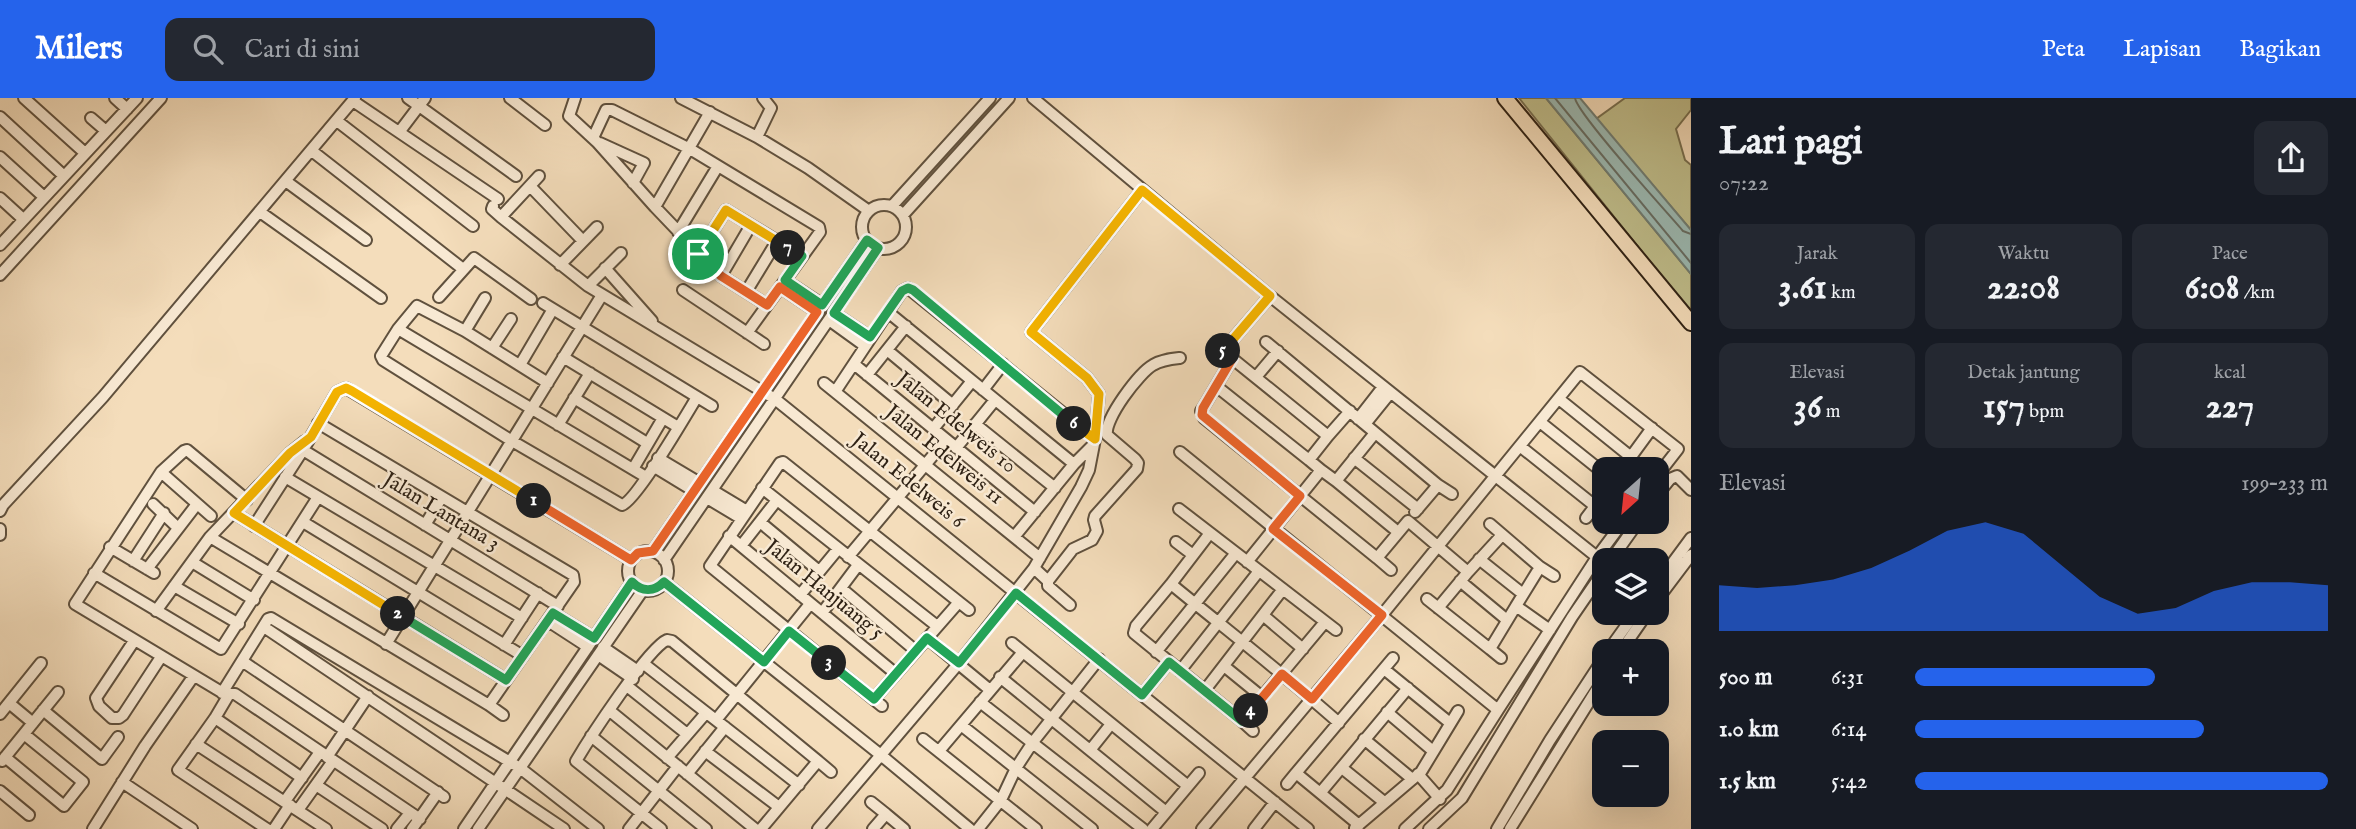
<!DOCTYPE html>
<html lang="id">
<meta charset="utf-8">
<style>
body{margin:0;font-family:"IM FELL English",serif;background:#242831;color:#f1f3f6;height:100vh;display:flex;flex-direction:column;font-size:26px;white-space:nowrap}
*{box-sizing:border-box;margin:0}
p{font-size:23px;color:#9ea1a6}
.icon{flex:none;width:38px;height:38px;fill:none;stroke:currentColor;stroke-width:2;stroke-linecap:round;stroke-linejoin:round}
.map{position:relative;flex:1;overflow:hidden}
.details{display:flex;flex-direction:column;background:#171b24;width:665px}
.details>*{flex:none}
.needle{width:46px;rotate:207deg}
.buttons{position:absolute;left:1592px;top:359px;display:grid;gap:14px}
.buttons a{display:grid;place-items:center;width:77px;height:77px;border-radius:14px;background:#171b24;box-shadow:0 7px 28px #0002;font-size:35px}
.pin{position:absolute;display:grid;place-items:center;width:60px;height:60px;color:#fff;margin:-30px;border:4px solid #fff;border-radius:50%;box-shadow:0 2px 7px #0007}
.km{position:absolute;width:35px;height:35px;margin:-18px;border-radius:50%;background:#222;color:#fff;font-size:19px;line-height:35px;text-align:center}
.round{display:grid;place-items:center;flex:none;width:74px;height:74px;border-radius:14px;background:#242831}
.headline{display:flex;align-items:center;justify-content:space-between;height:119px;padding:0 28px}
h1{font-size:38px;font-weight:800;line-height:52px}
.figures{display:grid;grid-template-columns:repeat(3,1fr);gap:10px;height:119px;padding:7px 28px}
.figures div{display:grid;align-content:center;border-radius:14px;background:#242831;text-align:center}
.figures b{font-size:35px;font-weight:800}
.figures small{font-size:19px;font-weight:400}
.figures p{font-size:19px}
.chart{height:196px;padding:14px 28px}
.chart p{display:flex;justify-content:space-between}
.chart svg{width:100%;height:126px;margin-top:7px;fill:#2563eb;opacity:.7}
ul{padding:0 28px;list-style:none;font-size:23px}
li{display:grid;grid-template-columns:112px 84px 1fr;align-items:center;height:52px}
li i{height:18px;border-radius:9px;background:#2563eb}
header{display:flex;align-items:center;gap:42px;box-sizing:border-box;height:98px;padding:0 35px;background:#2563eb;color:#fff}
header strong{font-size:33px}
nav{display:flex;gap:38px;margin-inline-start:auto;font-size:24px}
.search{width:490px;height:63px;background:#242831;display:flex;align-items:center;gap:18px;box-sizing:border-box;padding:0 24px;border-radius:14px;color:#9ea1a6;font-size:26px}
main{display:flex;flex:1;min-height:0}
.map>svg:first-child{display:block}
.green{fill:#c0bf8d;stroke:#787051;stroke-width:2}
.water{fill:#9cbbb5;stroke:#707e75;stroke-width:2}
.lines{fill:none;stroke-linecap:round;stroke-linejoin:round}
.shore{stroke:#666e65;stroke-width:2}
.minor-casing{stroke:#60513e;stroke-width:14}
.major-casing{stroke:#2f2215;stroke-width:18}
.minor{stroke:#f8e9d3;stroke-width:10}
.major{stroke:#f4ddbb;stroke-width:14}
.split-1-casing{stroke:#fff;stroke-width:14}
.split-2-casing{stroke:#fff;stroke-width:14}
.split-3-casing{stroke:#fff;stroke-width:14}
.split-4-casing{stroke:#fff;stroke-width:14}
.split-5-casing{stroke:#fff;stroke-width:14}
.split-6-casing{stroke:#fff;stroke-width:14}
.split-7-casing{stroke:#fff;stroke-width:14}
.split-8-casing{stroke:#fff;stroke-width:14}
.split-1{stroke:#f0652b;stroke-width:9}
.split-2{stroke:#f5b400;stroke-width:9}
.split-3{stroke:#22a559;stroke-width:9}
.split-4{stroke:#22a559;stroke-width:9}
.split-5{stroke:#f0652b;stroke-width:9}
.split-6{stroke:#f5b400;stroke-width:9}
.split-7{stroke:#22a559;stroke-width:9}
.split-8{stroke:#f5b400;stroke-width:9}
.labels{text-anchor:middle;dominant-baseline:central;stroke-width:5;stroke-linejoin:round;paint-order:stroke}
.street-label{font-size:21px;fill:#2f2215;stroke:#f8e9d3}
</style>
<header>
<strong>Milers</strong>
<div class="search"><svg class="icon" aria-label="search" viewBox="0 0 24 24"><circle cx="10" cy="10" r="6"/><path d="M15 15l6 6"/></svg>Cari di sini</div>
<nav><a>Peta</a><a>Lapisan</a><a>Bagikan</a></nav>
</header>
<main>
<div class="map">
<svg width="1691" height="731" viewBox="0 0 1691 731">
<rect width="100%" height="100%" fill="#f4ddbb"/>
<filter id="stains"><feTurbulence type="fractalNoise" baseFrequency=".00286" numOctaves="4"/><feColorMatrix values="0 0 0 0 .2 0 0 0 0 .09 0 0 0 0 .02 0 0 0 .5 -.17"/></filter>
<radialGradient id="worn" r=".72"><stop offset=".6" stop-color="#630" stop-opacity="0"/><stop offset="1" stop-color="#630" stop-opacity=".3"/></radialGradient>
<path class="green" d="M1519 0H1546L1691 176V215Z
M1625 0H1691V12L1676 31 1685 62 1691 67V132L1596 21Z"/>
<path class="water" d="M1546 0H1580L1691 132V176Z"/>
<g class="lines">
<path class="shore" d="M1555 0 1691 165
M1575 0C1577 16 1666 113 1683 133L1691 136"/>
<g class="minor-casing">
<path id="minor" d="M24 0 85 55
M115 0 127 11
M408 0 516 78
M510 0 545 27
M575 0 569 18 597 44 655 109 721 178 767 207
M681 0 757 39 808 70 869 113
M1033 0 1270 198 1597 459
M353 3 498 101
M0 19 64 78
M91 20 106 33
M337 23 473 128
M400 33 425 0
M757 39 771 10 763 0
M593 40 606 12H612L690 51 819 129 820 134 747 235
M600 45 644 65 633 85
M312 53 463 171
M0 59 44 99
M287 84 366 142
M530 88 583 143
M0 100 23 121
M862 129a22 22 0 1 1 44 0a22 22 0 1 1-44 0Z
M493 108 492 111 501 119 588 188 775 301 1308 731
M892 108 990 0
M655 109 710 14
M260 114 381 200
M903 117 1009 0
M501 119 539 78
M678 134 718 68
M0 147 137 0
M698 156 726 112 802 158
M560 167 597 129
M605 170 652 223
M0 177 161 0
M721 178 751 127
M785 182 823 207
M588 188 621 155
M780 189 817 214
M683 192 764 246
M746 194 777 143
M439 199 474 160 531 201
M543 205 712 308
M888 214 1074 366
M834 215 870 239
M829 222 865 248
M398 231 646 379
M465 233 485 200
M1266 244 1438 387 1452 396
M492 250 511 221
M887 252 953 307
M563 259 678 329
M1216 261 1270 198
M1232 261 1203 310 1201 313 1204 320 1377 460 1408 423 1468 474
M854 266 1035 414
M520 267 553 211
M867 277 906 228
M1256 279 1278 253
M548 285 465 233 417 208 398 231 381 258 383 262 512 343 622 407C636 403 686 317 697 299
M824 285 1040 460
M1216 288 1309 362 1328 338 1223 253
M983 292 1003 266
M835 294 896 202 902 193 908 190 1095 341
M574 300 647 345
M1559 301 1631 359
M1358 321 1383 289
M1540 324 1605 376
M975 326 1055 390
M1365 326 1390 295
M558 327 590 275
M933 331 972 283
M1328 338 1350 313
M1521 349 1595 408
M956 350 995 302
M303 352 558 508
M1180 354 1498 612 1447 692 1405 731
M658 360 700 385
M1354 360 1418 411
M653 368 694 393
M633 371 663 320
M1622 371 1652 330
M1321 372 1336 383 1375 335
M161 374 211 418
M285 379 522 520
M1336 383 1398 434
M762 390 937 528
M712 392 747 413
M1657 397 1670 381 1677 378 1691 392
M707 400 742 421
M153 406 178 430
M1179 411 1336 532
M0 413 3 407 103 299 355 0
M1415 414 1438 387
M234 415 506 582
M1586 420 1605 395
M303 424 523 558
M760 424 819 473
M1490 426 1540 469
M425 427 442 399
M254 428 303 352 337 294 346 290 631 462
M0 431V437
M729 438 896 576
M210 439 489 607 574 484 573 477 318 325
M1014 439 1074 366 1093 347
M1176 444 1193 457
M741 448 777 402
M110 449 154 475
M653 453 867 142
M628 473a20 20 0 1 1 40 0a20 20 0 1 1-40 0Z
M848 459 946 342
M1377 460 1391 472
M1479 461 1523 496
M664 462 878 150
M1611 462 1638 424
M133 463 164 415
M192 464 254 502
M1247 464 1321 372 1309 362
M1034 470 1048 483V488L1070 507
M147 471 197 406
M94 475 221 551 318 399
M1048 483 1073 451 1092 442 1097 433 1094 422 1095 418 1137 371 1138 365 1135 361 1107 337C1104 321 1139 275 1153 267 1161 262 1171 261 1180 260
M1460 483 1507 522
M664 484 882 658 970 731
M1171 486 1210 435
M1657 486 1691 440
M174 488 239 526
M841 490 916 553
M800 497 838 451
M1427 501 1490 551
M1657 502 1691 457
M1516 508 1540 469 1554 478
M1438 510 1468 474 1502 437
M156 513 210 439 290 355 305 343
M553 515 594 540
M822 515 858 467
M1264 518 1303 551
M548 523 588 549
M1325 524 1242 623 1134 535 1136 528 1171 486C1227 532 1285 577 1339 625
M264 529 564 731
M927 540 990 592
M134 543 96 600 99 608 112 620H119L123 617 161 559
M1012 545 1188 688
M386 546 602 197
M504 547 538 495
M603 549 638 573
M1608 553 1636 514
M1621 553 1648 514
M1156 554 1236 455
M598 557 633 581
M1501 560 1490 551 1516 508 1550 532
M242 563 444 699
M644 566 799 687
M1224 568 1262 599
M1384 571 1450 625
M1180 573 1259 473
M1000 579 1166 714
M627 588 687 636
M1205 592 1283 491
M222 595 268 521 271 520 520 670 598 731
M1142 597 1169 564
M228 598 75 506 161 374 184 353 187 352 247 402
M228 598 230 596H235L420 721
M228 598 215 620 178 672 267 731
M874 601 959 504
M980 604 1143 731
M9 605 33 625
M489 607 503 617
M882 608 710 468 780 365 783 364 969 512
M43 612 102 661 118 639
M1498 612 1597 459 1623 424
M610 613 755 731
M1387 614 1433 653
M0 616 41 565
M215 620 302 680
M716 622 810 506
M1242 623 1253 633
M961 627 1092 731
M591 638 706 731
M923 641 1036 731
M1364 641 1411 680
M196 646 326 731
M1091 651 1111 626
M705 653 779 709
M939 653 1023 554
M5 659 64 708 83 684 24 636
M327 659 368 598
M667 660 706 615
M2 663 58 594
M818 663 831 674
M1342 670 1384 704
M687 676 725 629
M1418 676 1440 701
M122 684 192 731
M1287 686 1296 675
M316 687 382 731
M0 693 29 717
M1321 694 1408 590
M285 703 320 654
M871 704 886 716
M298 712 333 663
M1359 727 1296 675 1393 560
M1355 730 1421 674 1458 613
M93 731 145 648 193 579
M274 731 290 707
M397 731 410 715
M412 731 438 694
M464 731 632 484
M478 731 643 492
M629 731 678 668
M661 731 576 663C589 641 648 550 667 542L672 543 818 663 761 731
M818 731 959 565 1034 470 1081 389 1089 372 1095 341 1099 296 1087 280 1031 234 1142 92
M873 731 886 716 904 731
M978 731 1001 702 1016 670 1033 644 1099 561
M1152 731 1199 675
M1202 731 1382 517 1580 274 1678 351 1657 378
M1254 731 1275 704
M1429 731 1462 700 1572 519 1605 471
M1497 731 1550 642 1605 558
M1510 731 1605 578"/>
</g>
<g class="major-casing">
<path id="major" d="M1505 0 1691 225"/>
</g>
<use href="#minor" class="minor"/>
<use href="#major" class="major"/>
</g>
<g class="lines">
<g class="split-1-casing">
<path id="split-1" d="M534 403 631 462 638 455 653 453 817 214 780 189 767 207 721 178 698 156"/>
</g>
<g class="split-2-casing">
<path id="split-2" d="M398 516 234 415 290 355 311 339 337 294 346 290 352 293 534 403"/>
</g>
<g class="split-3-casing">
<path id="split-3" d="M398 516 506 582 553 515 594 540 632 484C642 494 654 494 664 484L764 564 789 533 829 565"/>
</g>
<g class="split-4-casing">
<path id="split-4" d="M829 565 874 601 927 540 959 565 1016 495 1142 597 1169 564 1242 623 1251 613"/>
</g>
<g class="split-5-casing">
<path id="split-5" d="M1223 253 1232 261 1203 310 1202 317 1300 398 1273 431 1382 517 1312 601 1282 576 1251 613"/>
</g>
<g class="split-6-casing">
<path id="split-6" d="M1074 326 1095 341 1099 296 1087 280 1031 234 1142 92 1270 198 1223 253"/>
</g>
<g class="split-7-casing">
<path id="split-7" d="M788 150 802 158 785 182 822 207 867 142 878 150 834 215 870 239 902 193 908 190 913 192 1074 326"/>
</g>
<g class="split-8-casing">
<path id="split-8" d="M698 156 726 112 788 150"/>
</g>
<use href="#split-1" class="split-1"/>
<use href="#split-2" class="split-2"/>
<use href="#split-3" class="split-3"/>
<use href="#split-4" class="split-4"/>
<use href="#split-5" class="split-5"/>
<use href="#split-6" class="split-6"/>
<use href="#split-7" class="split-7"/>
<use href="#split-8" class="split-8"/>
</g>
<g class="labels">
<g class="street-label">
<text transform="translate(956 325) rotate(39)">Jalan Edelweis 10</text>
<text transform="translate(944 357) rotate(39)">Jalan Edelweis 11</text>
<text transform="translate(908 383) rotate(39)">Jalan Edelweis 6</text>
<text transform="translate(441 414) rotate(31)">Jalan Lantana 3</text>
<text transform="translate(824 492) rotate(39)">Jalan Hanjuang 5</text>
</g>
</g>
<rect width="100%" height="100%" filter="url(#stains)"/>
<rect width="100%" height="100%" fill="url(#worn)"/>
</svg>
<div class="buttons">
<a><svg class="needle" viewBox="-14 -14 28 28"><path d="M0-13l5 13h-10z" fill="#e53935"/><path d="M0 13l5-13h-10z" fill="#9ea1a6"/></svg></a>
<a><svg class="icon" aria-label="layers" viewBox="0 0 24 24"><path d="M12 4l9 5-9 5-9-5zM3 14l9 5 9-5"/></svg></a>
<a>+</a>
<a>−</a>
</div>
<div class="pin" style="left:698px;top:156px;background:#1e9e55"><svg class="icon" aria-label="arrive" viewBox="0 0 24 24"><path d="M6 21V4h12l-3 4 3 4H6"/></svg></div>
<b class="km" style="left:534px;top:403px">1</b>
<b class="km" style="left:398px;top:516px">2</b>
<b class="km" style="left:829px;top:565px">3</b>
<b class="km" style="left:1251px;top:613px">4</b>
<b class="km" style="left:1223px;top:253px">5</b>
<b class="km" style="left:1074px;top:326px">6</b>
<b class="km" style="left:788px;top:150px">7</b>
</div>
<section class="details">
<div class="headline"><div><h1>Lari pagi</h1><p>07:22</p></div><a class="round"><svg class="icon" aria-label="share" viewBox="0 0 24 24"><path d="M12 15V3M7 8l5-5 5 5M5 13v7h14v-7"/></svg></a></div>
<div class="figures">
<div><p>Jarak</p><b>3.61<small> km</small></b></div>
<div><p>Waktu</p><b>22:08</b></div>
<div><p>Pace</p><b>6:08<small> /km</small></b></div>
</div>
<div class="figures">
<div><p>Elevasi</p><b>36<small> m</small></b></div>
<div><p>Detak jantung</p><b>157<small> bpm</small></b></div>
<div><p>kcal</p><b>227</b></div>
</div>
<div class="chart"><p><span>Elevasi</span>199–233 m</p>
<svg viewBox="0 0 160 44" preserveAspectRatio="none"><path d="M0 44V28L10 29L20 28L30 26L40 22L50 16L60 9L70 6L80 10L90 21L100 32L110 38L120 36L130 30L140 27L150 27L160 28V44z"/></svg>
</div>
<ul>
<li><b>500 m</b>6:31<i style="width:58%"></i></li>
<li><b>1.0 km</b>6:14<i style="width:70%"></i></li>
<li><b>1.5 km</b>5:42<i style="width:100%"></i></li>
</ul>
</section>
</main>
